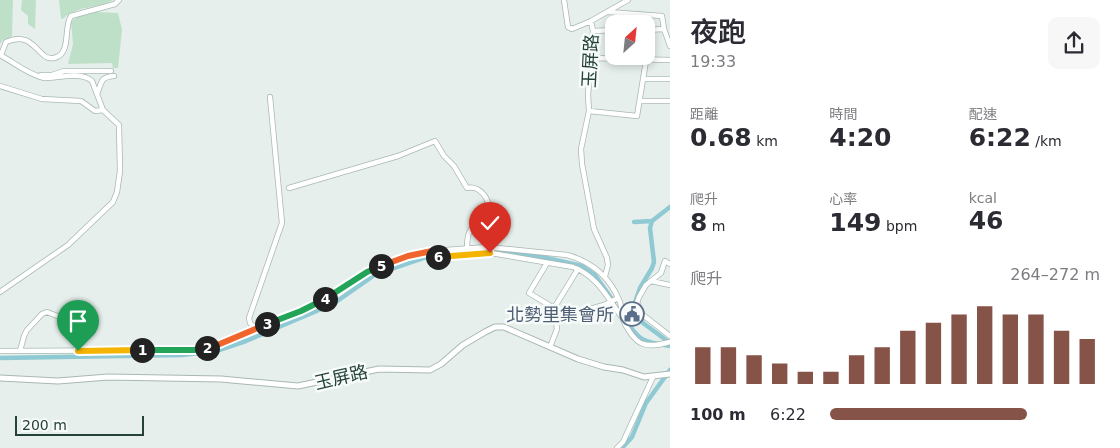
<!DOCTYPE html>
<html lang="zh-TW">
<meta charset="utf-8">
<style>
body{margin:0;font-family:"DejaVu Sans","Noto Sans TC",sans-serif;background:#f7f7f7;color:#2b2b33;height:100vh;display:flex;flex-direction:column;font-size:19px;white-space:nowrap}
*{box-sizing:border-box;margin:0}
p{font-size:16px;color:#7c7c81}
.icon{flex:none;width:28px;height:28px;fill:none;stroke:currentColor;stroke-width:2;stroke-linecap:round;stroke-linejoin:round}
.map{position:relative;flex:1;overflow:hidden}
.drawer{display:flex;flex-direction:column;background:#fff;width:450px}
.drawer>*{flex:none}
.needle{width:32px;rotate:27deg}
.fabs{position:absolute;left:605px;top:15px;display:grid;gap:10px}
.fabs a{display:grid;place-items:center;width:50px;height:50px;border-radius:10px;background:#fff;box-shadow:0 2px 8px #0003;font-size:25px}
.scale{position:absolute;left:15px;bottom:12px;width:129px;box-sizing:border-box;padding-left:5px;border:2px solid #24423a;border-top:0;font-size:14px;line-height:18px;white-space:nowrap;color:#24423a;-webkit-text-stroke:4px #f7fbf9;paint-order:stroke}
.pin{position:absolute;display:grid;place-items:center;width:42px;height:42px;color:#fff;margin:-51px -21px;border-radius:50% 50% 50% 0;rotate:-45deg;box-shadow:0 0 5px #0007}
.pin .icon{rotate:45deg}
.km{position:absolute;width:25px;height:25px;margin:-12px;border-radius:50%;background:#222;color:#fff;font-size:14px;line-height:25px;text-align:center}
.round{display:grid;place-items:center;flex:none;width:52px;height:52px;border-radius:10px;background:#f7f7f7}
.headline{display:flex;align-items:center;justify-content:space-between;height:85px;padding:0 20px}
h1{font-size:28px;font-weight:600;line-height:38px}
.stats{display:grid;grid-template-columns:repeat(3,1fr);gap:8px;height:85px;padding:5px 20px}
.stats div{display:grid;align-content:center}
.stats b{font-size:25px;font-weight:600}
.stats small{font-size:14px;font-weight:400}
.stats p{font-size:14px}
.chart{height:140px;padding:10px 20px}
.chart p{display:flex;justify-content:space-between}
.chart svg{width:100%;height:90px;margin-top:5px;stroke:#855347;stroke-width:6}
ul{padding:0 20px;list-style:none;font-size:16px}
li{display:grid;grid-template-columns:80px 60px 1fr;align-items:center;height:38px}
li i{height:12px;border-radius:6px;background:#855347}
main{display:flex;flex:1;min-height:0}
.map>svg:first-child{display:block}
.green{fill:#bfe0c8}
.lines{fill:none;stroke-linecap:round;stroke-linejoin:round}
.canal{stroke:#8ec9d4;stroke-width:4.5}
.minor-casing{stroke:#a8b8b2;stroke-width:6}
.tertiary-casing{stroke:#a8b8b2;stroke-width:7}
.minor{stroke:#fff;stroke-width:4.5}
.tertiary{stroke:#fff;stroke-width:5}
.split-1-casing{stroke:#fff;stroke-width:10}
.split-2-casing{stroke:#fff;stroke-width:10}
.split-3-casing{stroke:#fff;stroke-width:10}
.split-4-casing{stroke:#fff;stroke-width:10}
.split-5-casing{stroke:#fff;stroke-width:10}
.split-6-casing{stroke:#fff;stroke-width:10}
.split-7-casing{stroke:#fff;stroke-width:10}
.split-1{stroke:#f5b400;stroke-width:6}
.split-2{stroke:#22a559;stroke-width:6}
.split-3{stroke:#f0652b;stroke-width:6}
.split-4{stroke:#22a559;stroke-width:6}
.split-5{stroke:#22a559;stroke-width:6}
.split-6{stroke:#f0652b;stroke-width:6}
.split-7{stroke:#f5b400;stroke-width:6}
.labels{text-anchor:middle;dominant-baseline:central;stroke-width:5;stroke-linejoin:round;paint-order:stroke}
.street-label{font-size:18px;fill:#24423a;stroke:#f7fbf9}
.service-label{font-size:18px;fill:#4e5e75;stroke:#f7fbf9;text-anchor:end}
</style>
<main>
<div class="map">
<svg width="670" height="448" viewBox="0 0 670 448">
<rect width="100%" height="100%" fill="#e6efeb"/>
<path class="green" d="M0 0H13L12 36 3 40 0 44Z
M22 0H36L35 29 28 24V16L21 10Z
M59 0H113C98 9 76 5 63 19L61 18Z
M95 12 118 13 122 30 118 68H113L112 63 68 64 73 44 71 22C77 15 87 14 95 12Z"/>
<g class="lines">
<path class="canal" d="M652 221 650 228 654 262 652 268 640 288 634 305 643 323 670 343
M634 222 652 221 670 207
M623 317C640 341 641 342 670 346
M0 358 182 355 216 351 246 341 333 304 376 274 435 254 476 250 542 257 582 266 595 275 614 302
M622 448 632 437 646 403 670 370"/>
<g class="minor-casing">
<path id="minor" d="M564 0 568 27 572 29 591 21 628 0
M608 12 662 16 664 29 670 46
M591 21 593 31 588 95 589 111 581 149 582 164 594 229 607 258 608 265 605 276
M646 30 664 29
M593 31 614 30
M0 55C15 63 27 74 44 78 58 78 81 71 92 81L103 110 119 125 120 171 117 192 113 202 68 245 0 292
M1 55 6 42C35 29 38 62 54 58 72 54 63 28 71 16L115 4 119 0
M590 58 670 60
M41 75H52L64 71H111
M644 79H670
M0 86 42 99 81 101 95 111 103 110
M97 94C102 82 100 77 114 76
M640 101H670
M589 111 637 116 651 30
M289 188 398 156 435 141 444 156 454 166 467 188C483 184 495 208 488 221 471 227 467 228 467 248
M432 251 433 257 491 253 573 267C597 276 607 297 621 316
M547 263 529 293 554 308 557 329 550 347
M670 264 665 261 661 273 646 285 639 297 637 303 643 315 670 336
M651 281 670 285
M554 308 578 269
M583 311 604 305 618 298
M256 329 250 323 249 318 282 223 270 97
M0 351 194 350 215 346 301 311 334 294 367 272 408 256 432 251 487 247 567 255C593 262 610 277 620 302 622 307 621 312 622 317 625 326 634 341 643 344 652 347 662 344 670 342
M20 351 24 336 27 330 42 314 47 312 65 319
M617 448 623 442 653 377"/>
</g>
<g class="tertiary-casing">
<path id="tertiary" d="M0 378 58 381 108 377 221 379 298 386 379 369 430 370 441 364 463 345 485 332 495 327H504L578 359 604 367 623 370 644 377 670 374"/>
</g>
<use href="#minor" class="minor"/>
<use href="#tertiary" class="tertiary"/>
</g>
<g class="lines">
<g class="split-1-casing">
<path id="split-1" d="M78 351 142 350"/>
</g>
<g class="split-2-casing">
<path id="split-2" d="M142 350H194L207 348"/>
</g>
<g class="split-3-casing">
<path id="split-3" d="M207 348 215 346 267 324"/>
</g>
<g class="split-4-casing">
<path id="split-4" d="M267 324 301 311 325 299"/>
</g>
<g class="split-5-casing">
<path id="split-5" d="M325 299 367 272 381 266"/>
</g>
<g class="split-6-casing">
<path id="split-6" d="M381 266 408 256 432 251 433 257H438"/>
</g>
<g class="split-7-casing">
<path id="split-7" d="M438 257 490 253"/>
</g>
<use href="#split-1" class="split-1"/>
<use href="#split-2" class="split-2"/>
<use href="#split-3" class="split-3"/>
<use href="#split-4" class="split-4"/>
<use href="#split-5" class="split-5"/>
<use href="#split-6" class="split-6"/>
<use href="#split-7" class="split-7"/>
</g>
<defs>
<g id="civic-ring" transform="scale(1.25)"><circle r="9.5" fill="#f7fbf9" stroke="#5c6f8a" stroke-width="1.5"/><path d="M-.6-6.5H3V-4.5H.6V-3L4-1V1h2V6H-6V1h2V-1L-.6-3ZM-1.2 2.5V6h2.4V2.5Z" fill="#5c6f8a"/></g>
</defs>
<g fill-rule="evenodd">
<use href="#civic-ring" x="632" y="314"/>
</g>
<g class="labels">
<g class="street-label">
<text transform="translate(590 61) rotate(-87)">玉屏路</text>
<text transform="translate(341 377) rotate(-13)">玉屏路</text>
</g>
<g class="service-label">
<text x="614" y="314">北勢里集會所</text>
</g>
</g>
</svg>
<div class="fabs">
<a><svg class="needle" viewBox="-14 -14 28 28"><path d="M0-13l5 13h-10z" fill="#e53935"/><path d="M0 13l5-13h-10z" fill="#7c7c81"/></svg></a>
</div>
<div class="scale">200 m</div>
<div class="pin" style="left:78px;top:351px;background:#1e9e55"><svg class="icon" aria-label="arrive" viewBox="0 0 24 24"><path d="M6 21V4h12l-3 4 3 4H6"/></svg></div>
<div class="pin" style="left:490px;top:253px;background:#d93025"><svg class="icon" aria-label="check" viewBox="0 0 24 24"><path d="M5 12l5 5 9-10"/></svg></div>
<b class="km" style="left:142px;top:350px">1</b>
<b class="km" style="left:207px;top:348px">2</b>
<b class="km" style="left:267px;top:324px">3</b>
<b class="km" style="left:325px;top:299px">4</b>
<b class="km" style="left:381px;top:266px">5</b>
<b class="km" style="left:438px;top:257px">6</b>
</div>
<section class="drawer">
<div class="headline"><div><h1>夜跑</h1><p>19:33</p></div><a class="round"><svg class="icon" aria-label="share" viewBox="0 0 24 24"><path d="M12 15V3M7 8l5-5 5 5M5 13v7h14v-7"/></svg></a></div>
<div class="stats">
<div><p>距離</p><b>0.68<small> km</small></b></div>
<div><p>時間</p><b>4:20</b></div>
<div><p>配速</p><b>6:22<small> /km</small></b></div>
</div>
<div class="stats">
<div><p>爬升</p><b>8<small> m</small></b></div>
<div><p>心率</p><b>149<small> bpm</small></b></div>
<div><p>kcal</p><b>46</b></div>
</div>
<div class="chart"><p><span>爬升</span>264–272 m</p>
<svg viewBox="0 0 160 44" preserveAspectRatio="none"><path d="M5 44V26M15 44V26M25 44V30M35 44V34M45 44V38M55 44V38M65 44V30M75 44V26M85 44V18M95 44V14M105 44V10M115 44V6M125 44V10M135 44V10M145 44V18M155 44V22"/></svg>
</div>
<ul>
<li><b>100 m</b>6:22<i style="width:73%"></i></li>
</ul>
</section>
</main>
